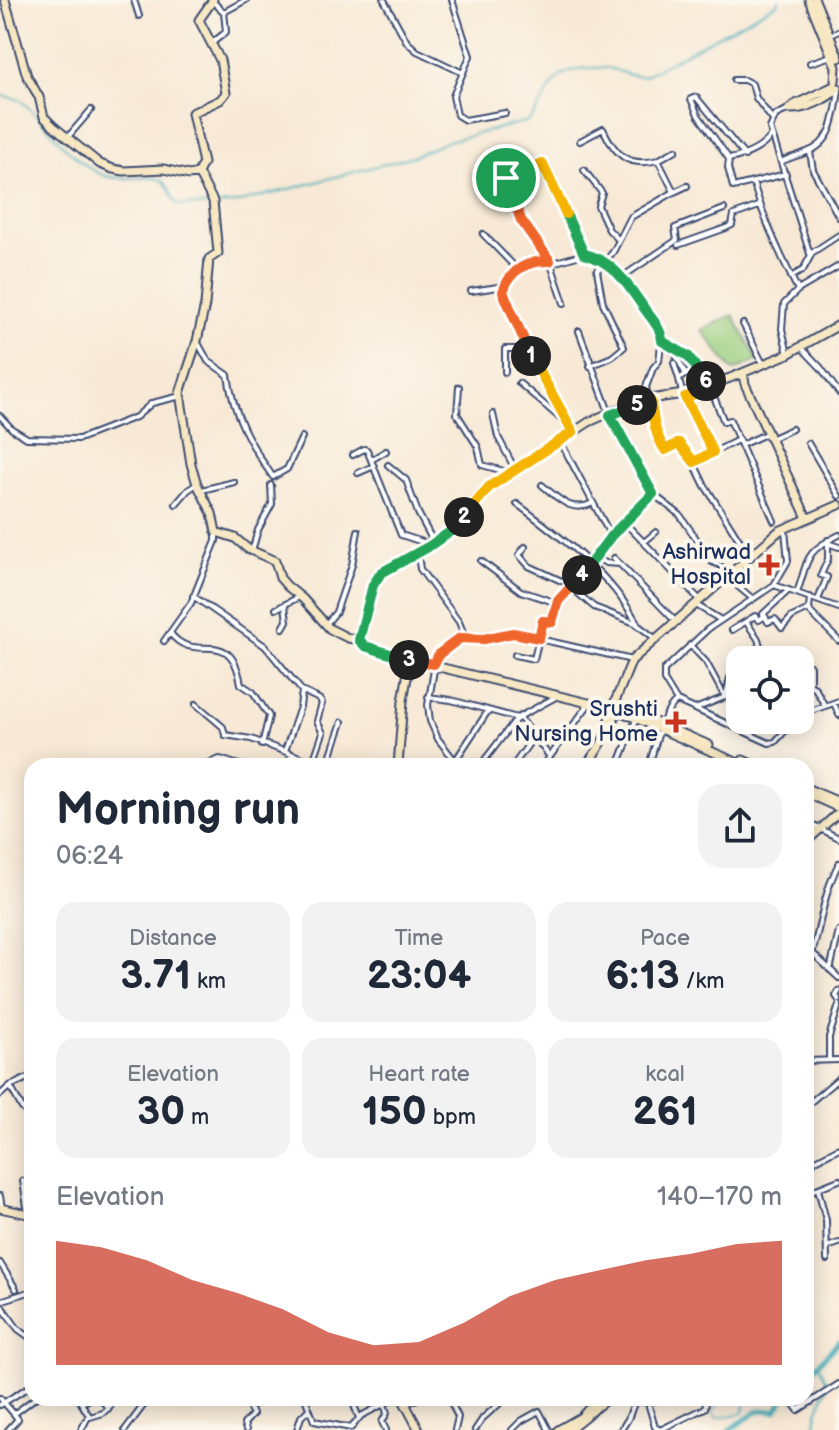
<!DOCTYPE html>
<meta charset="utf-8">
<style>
body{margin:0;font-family:"Balsamiq Sans",sans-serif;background:#f2f2f3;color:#1f2937;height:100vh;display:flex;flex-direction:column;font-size:30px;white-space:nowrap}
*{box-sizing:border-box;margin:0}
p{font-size:26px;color:#747a83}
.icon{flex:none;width:44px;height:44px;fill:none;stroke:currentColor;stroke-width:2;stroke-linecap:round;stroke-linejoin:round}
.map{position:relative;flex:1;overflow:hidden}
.panel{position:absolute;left:24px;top:758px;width:790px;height:648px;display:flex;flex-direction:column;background:#fff;border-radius:24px;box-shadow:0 4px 20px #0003}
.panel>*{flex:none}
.fabs{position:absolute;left:726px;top:646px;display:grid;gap:16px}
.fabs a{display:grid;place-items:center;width:88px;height:88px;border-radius:16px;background:#fff;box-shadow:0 4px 20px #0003;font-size:40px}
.pin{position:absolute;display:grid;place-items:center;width:68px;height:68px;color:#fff;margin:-34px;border:4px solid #fff;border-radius:50%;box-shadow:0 2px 8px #0007}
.km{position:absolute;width:40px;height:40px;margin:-20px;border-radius:50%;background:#222;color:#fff;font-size:22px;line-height:40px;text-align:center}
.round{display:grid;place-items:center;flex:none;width:84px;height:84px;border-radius:24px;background:#f2f2f3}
.summary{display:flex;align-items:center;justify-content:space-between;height:136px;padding:0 32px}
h1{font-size:44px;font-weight:800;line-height:60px}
.figures{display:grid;grid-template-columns:repeat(3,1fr);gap:12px;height:136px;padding:8px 32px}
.figures div{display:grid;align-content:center;border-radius:20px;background:#f2f2f3;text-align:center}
.figures b{font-size:40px;font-weight:800}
.figures small{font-size:22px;font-weight:400}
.figures p{font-size:22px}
.chart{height:224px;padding:16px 32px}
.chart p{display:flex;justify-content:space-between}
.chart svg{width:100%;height:144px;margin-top:8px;fill:#c8321e;opacity:.7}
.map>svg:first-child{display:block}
.green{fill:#99cd7d;stroke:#5a7e6e;stroke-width:2}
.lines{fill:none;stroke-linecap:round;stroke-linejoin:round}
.stream{stroke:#40afbc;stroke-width:2}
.river{stroke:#40afbc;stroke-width:5}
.street-casing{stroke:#3c4b70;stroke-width:8}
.secondary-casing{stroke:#3c4b70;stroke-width:11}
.street{stroke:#fff;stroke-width:4}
.secondary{stroke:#f7e8c3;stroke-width:7}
.split-1-casing{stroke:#fff;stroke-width:16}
.split-2-casing{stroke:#fff;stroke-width:16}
.split-3-casing{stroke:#fff;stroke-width:16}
.split-4-casing{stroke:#fff;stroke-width:16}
.split-5-casing{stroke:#fff;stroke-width:16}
.split-6-casing{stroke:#fff;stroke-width:16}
.split-7-casing{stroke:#fff;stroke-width:16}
.split-8-casing{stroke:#fff;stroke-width:16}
.split-1{stroke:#f0652b;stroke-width:10}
.split-2{stroke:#f5b400;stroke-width:10}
.split-3{stroke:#22a559;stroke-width:10}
.split-4{stroke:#f0652b;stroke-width:10}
.split-5{stroke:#22a559;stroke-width:10}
.split-6{stroke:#f5b400;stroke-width:10}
.split-7{stroke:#22a559;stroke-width:10}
.split-8{stroke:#f5b400;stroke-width:10}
.poi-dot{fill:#c8321e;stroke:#fbf7ec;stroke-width:3}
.labels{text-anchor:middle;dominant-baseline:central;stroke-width:8;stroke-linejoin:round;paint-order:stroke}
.poi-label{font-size:22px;fill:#1b2f5e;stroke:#fbf7ec;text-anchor:end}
</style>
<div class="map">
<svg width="839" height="1430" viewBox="0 0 839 1430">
<rect width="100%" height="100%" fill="#fbf7ec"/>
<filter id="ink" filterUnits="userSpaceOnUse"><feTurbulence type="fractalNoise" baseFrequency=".0125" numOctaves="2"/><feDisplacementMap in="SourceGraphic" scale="16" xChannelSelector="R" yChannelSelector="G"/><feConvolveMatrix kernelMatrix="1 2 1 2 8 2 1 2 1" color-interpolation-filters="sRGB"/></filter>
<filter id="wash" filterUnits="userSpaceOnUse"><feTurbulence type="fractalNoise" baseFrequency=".006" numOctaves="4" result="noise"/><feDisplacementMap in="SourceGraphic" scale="32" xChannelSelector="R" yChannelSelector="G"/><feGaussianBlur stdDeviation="1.8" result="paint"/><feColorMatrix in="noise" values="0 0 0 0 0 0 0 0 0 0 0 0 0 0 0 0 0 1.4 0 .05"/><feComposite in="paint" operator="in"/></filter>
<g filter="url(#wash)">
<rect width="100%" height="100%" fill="#f8e9d6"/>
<path class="green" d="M733 315 758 360 733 371 702 330Z"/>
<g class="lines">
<path class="stream" d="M0 95 21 100 38 117
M41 120C58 140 79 165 103 175 120 183 155 172 165 183 170 189 173 199 177 205L210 206
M217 205 233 204 414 156 448 141 528 121C543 109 549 83 562 75 572 68 595 67 607 68 621 70 630 78 644 76L778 3 779 0
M724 1398 712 1412 717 1418 743 1413 745 1404 739 1398
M814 1430 817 1412 828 1385 819 1365"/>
<path class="river" d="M806 1377 839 1341
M729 1430 760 1410 776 1411 784 1398"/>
</g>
</g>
<g filter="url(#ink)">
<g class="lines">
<g class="street-casing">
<path id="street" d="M134 0 139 16
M384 0 407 42 417 51 463 73
M452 0 470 56 453 96 457 115 465 120 505 113
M212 1 224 12 246 0
M830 35 839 31
M212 43 226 32 224 12
M810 63 831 56
M734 80H744L752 84 756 98 772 119
M789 109 776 115 770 128 810 254 839 235
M67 138 91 110
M580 141 603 129C615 154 627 168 658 160
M810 152 813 170 839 217
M745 156 696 97 691 99 698 115 729 159C745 156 762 149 772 135
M729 159 728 168 733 187 786 174
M781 162C790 157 798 156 807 152 833 143 835 116 839 91
M584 170 602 193 598 206 609 230 619 240
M753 182C764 220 780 255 798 290
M674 192 687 186
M483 234 518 270
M678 245 726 228 732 225 734 215 759 206
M584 254C621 262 645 305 662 336L659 361 653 368 646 387 655 431 665 450 679 443 683 451 690 455 704 484 750 557
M622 277 677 240 675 228 724 209
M791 277 803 270 811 255
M505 286 503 292C527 338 543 388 572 431
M505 286 506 281 520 268 540 261 556 262 584 254
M471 291 505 286
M564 303 550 261 521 220 506 178 542 163 584 254
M743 324 763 364
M579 331 610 415 653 494 625 523
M662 341 692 360 711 389 724 422 730 420 774 521
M198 343 208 361 228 375C233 415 250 444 273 477L287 469 302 437
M801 347 821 368 839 393
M672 351 687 360 689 367 703 387
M788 354 782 329 784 304 798 290 839 266
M676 355 686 375
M674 363 679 379
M590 366 612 357 624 347 603 303 597 271 613 252 631 217 674 192 658 160 676 150
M505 372V349H528
M519 383 560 418
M459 387 457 414 478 447 482 465 511 473
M682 393 679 379 691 371
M685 397 713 452
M493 414 498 437 516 471
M0 416 12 429 27 438 79 439 136 417 152 403 181 396
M770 439 792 429
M560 441 611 536 625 523 700 600
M808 443 839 496
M741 445 768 433
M353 455 364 449 367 450 401 535 429 544
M371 460 386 451
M694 462 738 440
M388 465 406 480 418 513 434 543
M358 473 374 466
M542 485C558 498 571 514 593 503
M202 490 234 482
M653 494 680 515 712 562 720 565 729 579 753 599
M176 504 188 490 197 484
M517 504C562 538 610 573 637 623
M644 542 656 532
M830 544 839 547
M525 547 519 555 529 566 566 583 594 607 635 623 656 639
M252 551 258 530 272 504 271 485
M418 555 420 569 459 622 465 637
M596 558 606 563 620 564
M614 558 676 622
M481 561 521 591 557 603
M774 585 839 608
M797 593C809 558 804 552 839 535
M193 596 265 646 302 691 300 707 285 751
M810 597 809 609 811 613 839 641
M818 600 827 577 821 575 828 559V540
M696 605 721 620
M276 609 299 597
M765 616 768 622 775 619 782 628 792 617 809 609
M747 623 758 639 764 660
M326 624 336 612 352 565 358 531
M283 628 287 621 285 606
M732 630 755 616 759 620 765 616 763 614 789 590
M170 633C196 667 230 622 241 684L253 692 269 716 262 745
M164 641 191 603 216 541V533
M690 645 706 662 725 697
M515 655 534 659 543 621 552 622 560 599 572 588 611 536
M810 666V685L815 688 825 706
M302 691 319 699 322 703 317 721 323 733 313 762
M726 695 730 678 740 681
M428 697 451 700 521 719 550 757
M677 701 664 680V670L708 629 774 585 788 561 785 530
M677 701 695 709 725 697 740 701
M834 703 839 715
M196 704 223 727 225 735 251 739 324 766
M695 709 769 743 775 742 795 720
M800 715 839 701
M780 720 782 721
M455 761 488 711
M201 766 220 759 242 766
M286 766 292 754
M327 766 342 722
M459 766 438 739 430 721 428 705 436 658 451 643 462 638 484 639 513 633 632 660
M480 766 517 718 554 698
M513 766 535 735
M543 766 589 704
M618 766 637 717
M649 766C654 749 663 710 677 701
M806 822 839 838
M806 947 839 978
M830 970 839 931
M806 972C821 934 820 900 839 863
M839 991 836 996 839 1000
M829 1060V1037L839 1005
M806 1061 839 1060
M10 1086 22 1108 32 1118
M0 1095 10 1086 32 1076
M806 1106 839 1078
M806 1177 814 1161 839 1148
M23 1181 28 1214
M818 1189 826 1220 827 1260
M806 1193 839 1180
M0 1196 2 1208
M827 1247 839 1243
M0 1263 16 1289
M0 1301 32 1291
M0 1304 18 1329 32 1339
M0 1398 14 1414
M78 1398 90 1417 103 1413 118 1398
M101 1398 108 1409
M135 1398 145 1403
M305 1398 314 1421 351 1428 361 1416 395 1398
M351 1398 359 1418
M449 1398 458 1417 455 1430
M629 1398 648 1403 663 1398
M789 1398 798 1410 839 1384
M81 1403 92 1398
M648 1403 655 1427 660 1430 705 1408 707 1398
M384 1404 387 1413 382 1422 386 1430
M407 1404 419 1398
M0 1405 27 1388
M8 1430 18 1419 14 1414 35 1398
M81 1430 88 1417
M125 1430 149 1398
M246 1430 244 1424 253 1414 247 1404 255 1398
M297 1430 301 1417 309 1409
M475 1430 483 1418 506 1398
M512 1430 521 1421 539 1411 549 1430
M621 1430 628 1419 636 1398"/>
</g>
<g class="secondary-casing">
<path id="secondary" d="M5 0 27 76 39 97 44 117 53 126 100 164 113 169 124 171 164 169 189 175 198 173
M809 0 836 67 835 81
M815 0 839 58
M789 109C805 110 828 99 838 88
M789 109 794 105 834 86
M198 173 213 201 218 253 209 259 205 305 197 341 180 393 191 464 197 484 212 513 216 532 235 538 248 549 275 561 280 578 287 586 303 599 330 629 348 638 359 640 365 646 410 660 609 708
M198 173 203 163 192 113 220 100 226 93 220 60 199 20 213 0
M743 373 745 384 807 518
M359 640 373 585 381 573 428 547 457 527 484 491 503 478 589 422 609 413 643 400 684 394 730 378 788 354 839 325
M614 704 632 660 779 531 839 505
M629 711 709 745
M609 736 615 715
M743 760 756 766
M398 766 403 701 410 660
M585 766C597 752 615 727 608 709L614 704 618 706 619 711 745 766
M806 788 839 802
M806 793 839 808
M806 842 839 812
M0 1208 32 1215
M402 1398 419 1430
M558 1430 581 1417 599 1398
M568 1430 608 1398"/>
</g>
<use href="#street" class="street"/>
<use href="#secondary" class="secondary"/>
</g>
</g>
<g class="lines" filter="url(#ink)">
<g class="split-1-casing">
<path id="split-1" d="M506 178 521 220 550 261C528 260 509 270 503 292L531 356"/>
</g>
<g class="split-2-casing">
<path id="split-2" d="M464 517 489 487 573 432 531 356"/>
</g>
<g class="split-3-casing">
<path id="split-3" d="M409 660 365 646 359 640 373 585 381 573 428 547 457 527 464 517"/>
</g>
<g class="split-4-casing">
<path id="split-4" d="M409 660 434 664 439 654 460 638 484 639 513 633 539 638 543 621 552 622 558 601 582 575"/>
</g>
<g class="split-5-casing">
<path id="split-5" d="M582 575 611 536 653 494 610 415 637 405"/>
</g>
<g class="split-6-casing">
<path id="split-6" d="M637 405 651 401C653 419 655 435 665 450L679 443 694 462 713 452 685 397 711 389 706 381"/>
</g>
<g class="split-7-casing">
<path id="split-7" d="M566 214 584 254C613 260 628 285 644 308 651 318 662 329 662 341L688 356 706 381"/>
</g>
<g class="split-8-casing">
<path id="split-8" d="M506 178 542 163 566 214"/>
</g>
<use href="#split-1" class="split-1"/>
<use href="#split-2" class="split-2"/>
<use href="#split-3" class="split-3"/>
<use href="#split-4" class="split-4"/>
<use href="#split-5" class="split-5"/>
<use href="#split-6" class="split-6"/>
<use href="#split-7" class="split-7"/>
<use href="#split-8" class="split-8"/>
</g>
<g class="poi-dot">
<path d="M765 553h8v8h8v8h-8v8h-8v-8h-8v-8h8z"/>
<path d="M672 710h8v8h8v8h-8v8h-8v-8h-8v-8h8z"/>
</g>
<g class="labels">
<g class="poi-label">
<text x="751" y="552">Ashirwad<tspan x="751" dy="25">Hospital</tspan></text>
<text x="658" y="709">Srushti<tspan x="658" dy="25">Nursing Home</tspan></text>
</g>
</g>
</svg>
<div class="fabs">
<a><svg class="icon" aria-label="locate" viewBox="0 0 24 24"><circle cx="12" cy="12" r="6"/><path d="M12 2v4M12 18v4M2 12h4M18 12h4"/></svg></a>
</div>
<div class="pin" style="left:506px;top:178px;background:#1e9e55"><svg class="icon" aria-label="arrive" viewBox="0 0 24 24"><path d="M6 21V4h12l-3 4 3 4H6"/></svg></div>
<b class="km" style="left:531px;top:356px">1</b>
<b class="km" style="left:464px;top:517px">2</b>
<b class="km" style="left:409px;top:660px">3</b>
<b class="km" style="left:582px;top:575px">4</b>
<b class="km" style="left:637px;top:405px">5</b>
<b class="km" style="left:706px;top:381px">6</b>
<section class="panel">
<div class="summary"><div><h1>Morning run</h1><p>06:24</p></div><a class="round"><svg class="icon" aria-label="share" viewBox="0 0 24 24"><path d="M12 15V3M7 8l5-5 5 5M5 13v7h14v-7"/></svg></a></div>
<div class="figures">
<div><p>Distance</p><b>3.71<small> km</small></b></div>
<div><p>Time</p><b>23:04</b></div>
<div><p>Pace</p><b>6:13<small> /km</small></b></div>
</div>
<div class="figures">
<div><p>Elevation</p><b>30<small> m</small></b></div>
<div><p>Heart rate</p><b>150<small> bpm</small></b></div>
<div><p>kcal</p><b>261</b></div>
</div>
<div class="chart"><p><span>Elevation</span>140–170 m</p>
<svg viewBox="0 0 160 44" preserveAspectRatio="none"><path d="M0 44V6L10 8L20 12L30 18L40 22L50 27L60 34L70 38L80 37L90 31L100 23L110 18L120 15L130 12L140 10L150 7L160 6V44z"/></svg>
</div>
</section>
</div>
